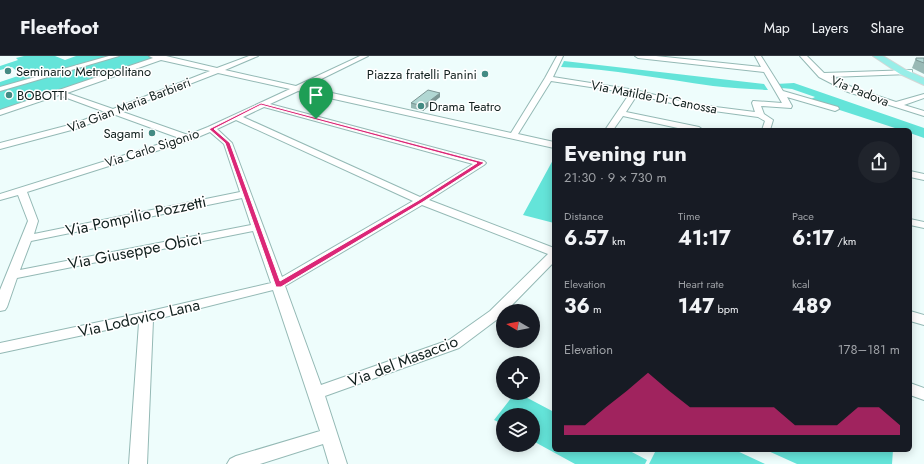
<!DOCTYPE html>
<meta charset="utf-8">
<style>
body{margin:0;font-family:Jost,sans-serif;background:#20242c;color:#f1f3f6;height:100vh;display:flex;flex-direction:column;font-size:15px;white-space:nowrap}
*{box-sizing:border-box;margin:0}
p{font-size:13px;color:#9ea1a6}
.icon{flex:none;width:22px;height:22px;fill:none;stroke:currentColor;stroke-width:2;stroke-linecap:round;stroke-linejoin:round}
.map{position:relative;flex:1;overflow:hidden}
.sheet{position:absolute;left:552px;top:72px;width:360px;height:324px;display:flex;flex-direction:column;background:#171b24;border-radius:6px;box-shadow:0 2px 10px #0003}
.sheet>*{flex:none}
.needle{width:26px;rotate:280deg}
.buttons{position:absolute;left:496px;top:248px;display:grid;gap:8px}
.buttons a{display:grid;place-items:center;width:44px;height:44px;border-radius:50%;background:#171b24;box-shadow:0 2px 10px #0003;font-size:20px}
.pin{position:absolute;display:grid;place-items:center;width:34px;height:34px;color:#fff;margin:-41px -17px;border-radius:50% 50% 50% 0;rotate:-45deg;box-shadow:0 0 4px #0007}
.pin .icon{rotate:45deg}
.round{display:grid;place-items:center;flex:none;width:42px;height:42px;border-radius:21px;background:#20242c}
.overview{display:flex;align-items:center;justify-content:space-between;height:68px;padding:0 12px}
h1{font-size:22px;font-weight:700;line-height:30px}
.figures{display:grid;grid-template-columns:repeat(3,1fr);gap:6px;height:68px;padding:4px 12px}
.figures div{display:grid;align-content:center}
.figures b{font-size:20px;font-weight:700}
.figures small{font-size:11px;font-weight:400}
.figures p{font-size:11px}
.chart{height:112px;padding:8px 12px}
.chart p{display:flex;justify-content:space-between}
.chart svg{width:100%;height:72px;margin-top:4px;fill:#db2777;opacity:.7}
header{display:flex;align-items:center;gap:24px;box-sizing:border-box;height:56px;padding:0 20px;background:#171b24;border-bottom:1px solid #363941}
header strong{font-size:19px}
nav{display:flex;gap:22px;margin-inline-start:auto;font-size:14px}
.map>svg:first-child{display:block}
.green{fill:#64e4d9}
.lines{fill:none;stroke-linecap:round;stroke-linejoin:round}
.minor-casing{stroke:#94b9b5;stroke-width:2}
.major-casing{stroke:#d4d7d6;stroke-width:2}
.minor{fill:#fff;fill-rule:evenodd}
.major{fill:#98eee8;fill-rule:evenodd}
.wall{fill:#98b9b5}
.shaded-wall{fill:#7c9694}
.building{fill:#b1d7d3;stroke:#7c9694}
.route{fill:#db2777;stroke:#fff;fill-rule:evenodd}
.poi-dot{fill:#438a83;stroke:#fff;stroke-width:1.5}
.labels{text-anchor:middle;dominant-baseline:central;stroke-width:3;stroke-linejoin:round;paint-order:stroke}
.far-poi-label{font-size:13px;fill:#11201e;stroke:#fff;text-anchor:start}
.far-street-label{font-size:13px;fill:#11201e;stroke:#fff}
.street-label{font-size:16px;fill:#11201e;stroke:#fff}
</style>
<header>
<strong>Fleetfoot</strong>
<nav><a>Map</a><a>Layers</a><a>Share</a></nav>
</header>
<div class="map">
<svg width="924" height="408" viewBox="0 0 924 408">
<rect width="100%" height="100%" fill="#eefdfc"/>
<path class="green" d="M24 0H55L65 4 76 0H159L0 54V26L21 19 12 11 0 14V10L18 4 16 2Z
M564 5 764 28 768 34C749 33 731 32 713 30 662 23 612 13 561 11Z
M794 27 924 72V82L910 77V74H901L809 44 815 41 792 33 781 32 776 28Z
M554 102V167L523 159Z
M515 337H518L554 356V394H628L647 404 645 408H575L533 385V359H503V368L494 364Z
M656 394H735L765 408H649Z
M766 394H893L892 408H797Z"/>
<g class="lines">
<g class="minor-casing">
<path id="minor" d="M109 0H119L0 35V31Z
M149 0H166L217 12 249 0H258L225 14 296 30 360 0H368L305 31 511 77 545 22 557 0H563L553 21 635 34 692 48 755 56 752 47 753 45 782 47 764 16 638 2 635 0H656L761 11 755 0H761L783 35 838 51 839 53 835 55 787 41 792 50 791 52 761 50 764 58 773 64 770 74H762L765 65 758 61 692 52 637 39 626 56 699 71 703 74H687L623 60 613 74H605L630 37 551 25 518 78 554 86V92L298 35 270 48 484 105 486 107 484 109 429 144 554 192V206L511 250 506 255H503V258L499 262 459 292 325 340 347 408H329L323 388 260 408H227L230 403 236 400 320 375 273 234 153 264 147 408H129L139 267 0 297V287L146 256 271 227 253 175 17 222 7 251 5 254 0 255V234L28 165 18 139 0 144V138L179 82 113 58 79 72 0 93V87L73 68 105 56 59 39 0 59V54L153 2ZM161 4 210 15 113 53 67 37ZM218 17 290 33 208 71 188 79 120 55ZM264 51 473 108 420 141 243 61ZM236 64 413 145 282 221 232 87 217 73ZM210 76 224 88 240 136 34 178 38 165 27 136 191 84ZM242 142 251 169 20 214 31 185ZM422 149 548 198 490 255 449 284 321 329 285 230Z
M800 0H807L824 17 912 14V18H909L831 21 854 32 896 46 924 38V42L904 49 924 55V60L848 36 819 21Z
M910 115 924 118V124L910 121Z
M910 163 924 166V172L910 169Z
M910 255 924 259V269L910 265Z
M910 327 924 332V344L910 339Z"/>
</g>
<g class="major-casing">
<path id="major" d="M873 0H883L906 14 924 22V29L900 18Z"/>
</g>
<use href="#minor" class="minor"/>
<use href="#major" class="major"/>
</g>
<path class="wall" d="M916 2H924V18L912 12Z
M440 37V41L423 55 411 52V47Z"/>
<path class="shaded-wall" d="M440 37V41L423 55V50Z"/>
<path class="building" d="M916 2H924V7L916 4Z
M428 34 440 37 423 50 411 47Z"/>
<path class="route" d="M261 47 483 106 484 107 423 146 281 231H276L225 87 209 73ZM261 49 477 107 419 144 280 225 230 87 214 73Z"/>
<g class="poi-dot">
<circle cx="8" cy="15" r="4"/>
<circle cx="485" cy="18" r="4"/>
<circle cx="9" cy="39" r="4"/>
<circle cx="421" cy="50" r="4"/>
<circle cx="152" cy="77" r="4"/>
</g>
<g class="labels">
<g class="far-poi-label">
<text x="16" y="15">Seminario Metropolitano</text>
<text x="477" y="18" text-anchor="end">Piazza fratelli Panini</text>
<text x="17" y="39">BOBOTTI</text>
<text x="429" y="50">Drama Teatro</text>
<text x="144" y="77" text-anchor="end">Sagami</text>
</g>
<g class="far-street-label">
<text transform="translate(860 35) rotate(22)">Via Padova</text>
<text transform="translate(654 41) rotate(11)">Via Matilde Di Canossa</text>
<text transform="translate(129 49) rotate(-21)">Via Gian Maria Barbieri</text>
<text transform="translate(152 92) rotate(-18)">Via Carlo Sigonio</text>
</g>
<g class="street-label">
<text transform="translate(136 160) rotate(-12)">Via Pompilio Pozzetti</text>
<text transform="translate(135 195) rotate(-11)">Via Giuseppe Obici</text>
<text transform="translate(139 262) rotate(-13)">Via Lodovico Lana</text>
<text transform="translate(403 305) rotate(-21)">Via del Masaccio</text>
</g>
</g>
</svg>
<div class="buttons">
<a><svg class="needle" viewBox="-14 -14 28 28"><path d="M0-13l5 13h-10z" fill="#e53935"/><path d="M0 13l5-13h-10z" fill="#9ea1a6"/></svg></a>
<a><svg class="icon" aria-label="locate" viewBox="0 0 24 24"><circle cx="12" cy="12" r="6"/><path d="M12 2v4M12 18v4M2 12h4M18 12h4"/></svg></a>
<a><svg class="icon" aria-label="layers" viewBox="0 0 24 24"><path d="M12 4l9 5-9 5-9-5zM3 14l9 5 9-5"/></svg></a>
</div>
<div class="pin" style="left:316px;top:63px;background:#1e9e55"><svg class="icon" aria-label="arrive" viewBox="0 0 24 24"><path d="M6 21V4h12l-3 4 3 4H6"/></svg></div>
<section class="sheet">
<div class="overview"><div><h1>Evening run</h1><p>21:30 · 9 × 730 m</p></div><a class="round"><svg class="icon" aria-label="share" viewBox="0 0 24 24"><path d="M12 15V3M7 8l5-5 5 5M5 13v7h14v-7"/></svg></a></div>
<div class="figures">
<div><p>Distance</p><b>6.57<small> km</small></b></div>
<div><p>Time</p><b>41:17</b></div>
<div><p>Pace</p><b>6:17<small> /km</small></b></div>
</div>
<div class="figures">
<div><p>Elevation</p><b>36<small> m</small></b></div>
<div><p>Heart rate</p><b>147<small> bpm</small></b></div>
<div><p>kcal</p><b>489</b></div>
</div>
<div class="chart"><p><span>Elevation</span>178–181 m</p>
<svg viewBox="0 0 160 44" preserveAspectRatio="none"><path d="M0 44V38L10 38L20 27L30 17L40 6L50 17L60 27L70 27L80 27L90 27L100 27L110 38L120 38L130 38L140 27L150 27L160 38V44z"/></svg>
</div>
</section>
</div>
